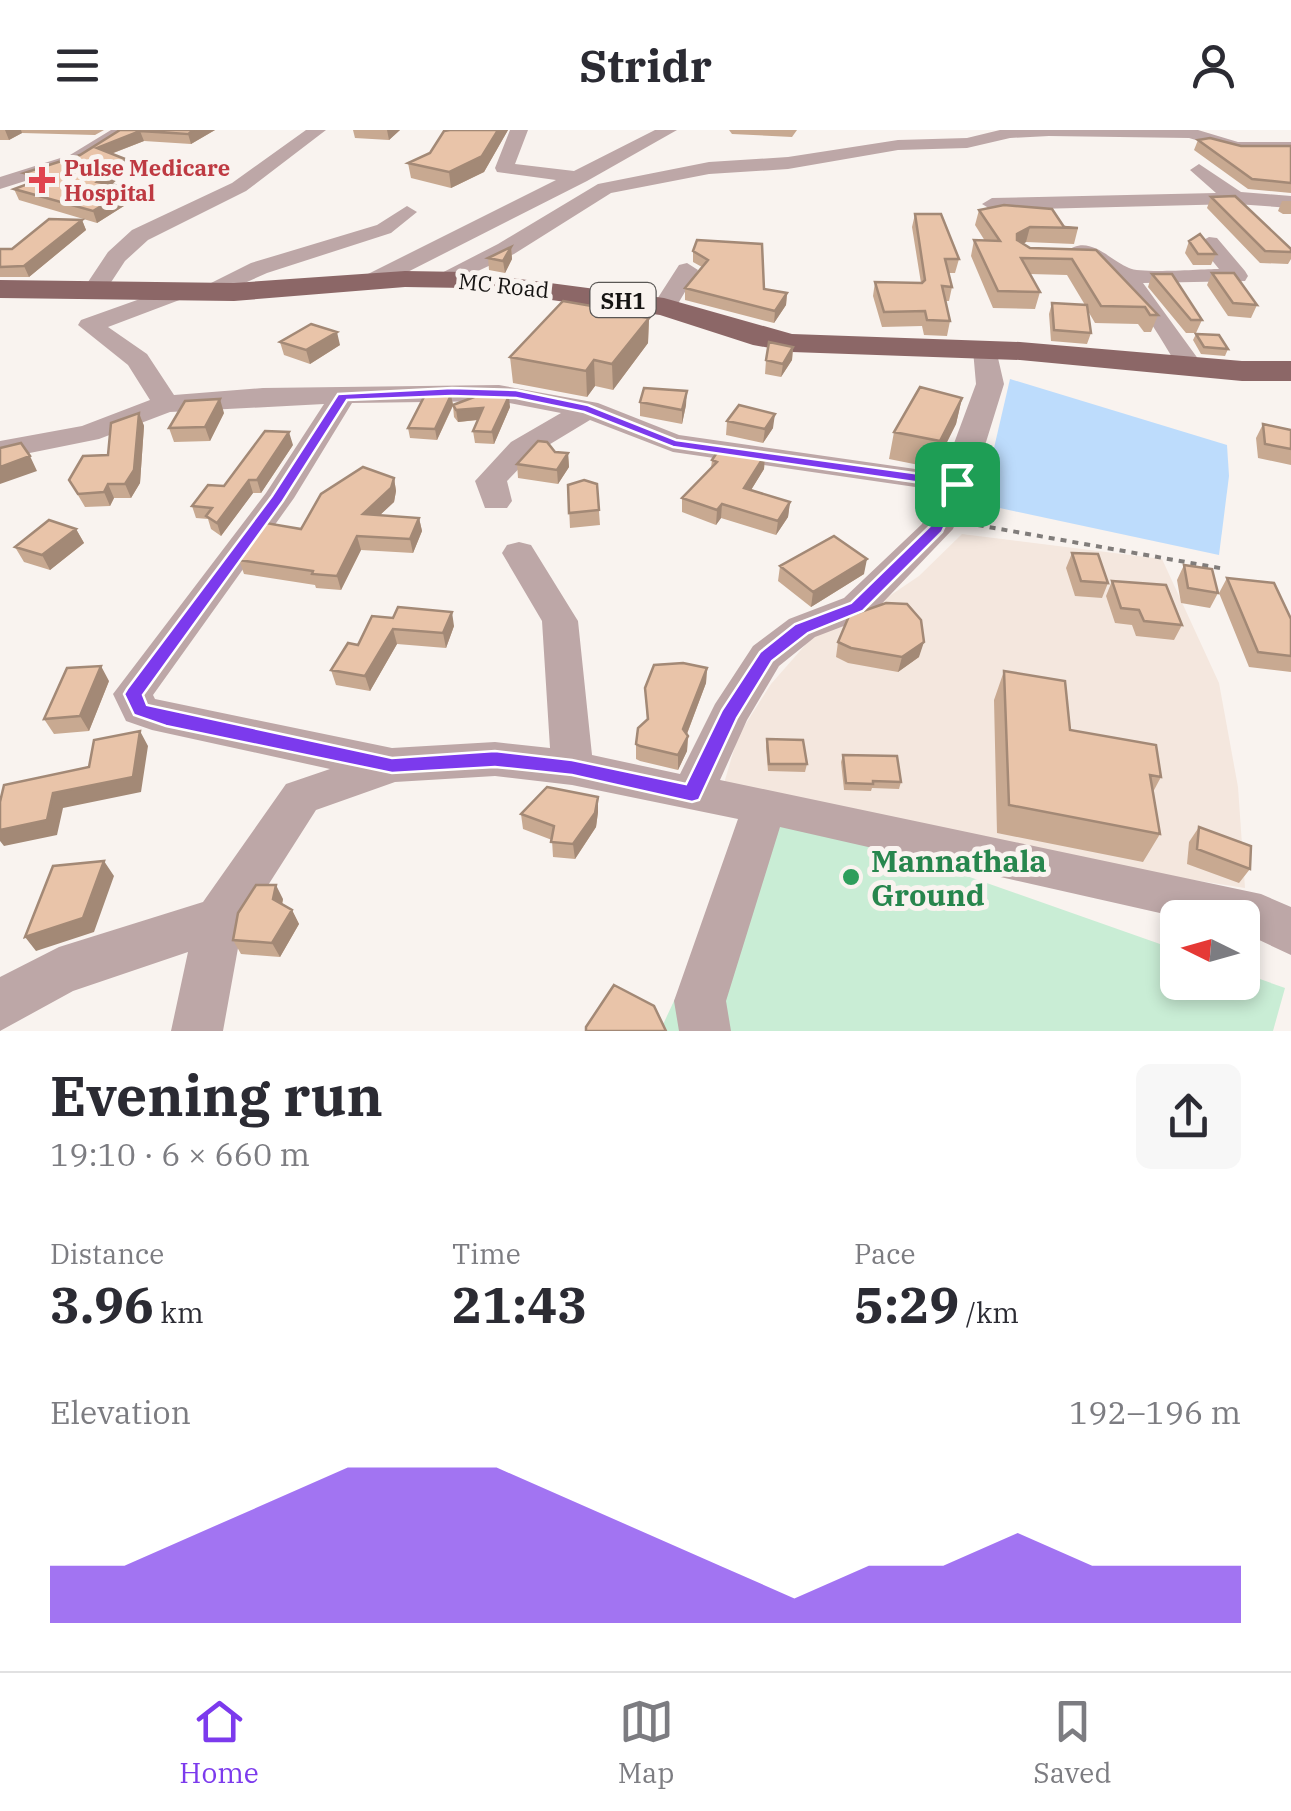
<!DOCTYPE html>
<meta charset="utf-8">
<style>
body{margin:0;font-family:"IBM Plex Serif",serif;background:#f7f7f7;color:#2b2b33;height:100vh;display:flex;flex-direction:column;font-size:38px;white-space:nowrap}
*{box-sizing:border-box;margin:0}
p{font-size:32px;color:#7c7c81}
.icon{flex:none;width:55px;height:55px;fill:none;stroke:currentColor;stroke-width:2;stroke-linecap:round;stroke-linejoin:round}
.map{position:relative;height:901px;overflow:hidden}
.sheet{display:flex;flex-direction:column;background:#fff;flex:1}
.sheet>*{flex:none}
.needle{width:65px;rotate:275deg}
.buttons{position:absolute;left:1160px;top:770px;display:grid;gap:20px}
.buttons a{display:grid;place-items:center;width:100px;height:100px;border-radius:15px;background:#fff;box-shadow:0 5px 15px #0003;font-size:50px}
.pin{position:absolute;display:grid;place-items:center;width:85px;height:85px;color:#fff;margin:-42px;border-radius:20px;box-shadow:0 5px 15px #0006}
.round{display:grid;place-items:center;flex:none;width:105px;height:105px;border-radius:15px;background:#f7f7f7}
.summary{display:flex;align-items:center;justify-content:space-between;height:170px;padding:0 50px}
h1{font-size:55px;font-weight:800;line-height:75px}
.stats{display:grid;grid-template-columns:repeat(3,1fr);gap:15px;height:170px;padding:10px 50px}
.stats div{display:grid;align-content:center}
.stats b{font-size:50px;font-weight:800}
.stats small{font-size:28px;font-weight:400}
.stats p{font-size:28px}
.chart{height:280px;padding:20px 50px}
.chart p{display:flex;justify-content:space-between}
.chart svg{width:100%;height:180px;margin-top:10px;fill:#7c3aed;opacity:.7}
header{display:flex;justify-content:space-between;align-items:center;height:130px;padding:0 50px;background:#fff;font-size:45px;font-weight:800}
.menu{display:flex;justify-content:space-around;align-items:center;height:140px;border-top:2px solid #e1e1e2;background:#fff;font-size:28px;color:#7c7c81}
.menu a{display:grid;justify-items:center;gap:5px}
.menu .selected{color:#7c3aed}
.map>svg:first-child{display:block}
.built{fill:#f4e7de}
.green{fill:#c9edd5}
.water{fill:#bddcfc}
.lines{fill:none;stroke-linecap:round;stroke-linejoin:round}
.path{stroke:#817d7b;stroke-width:4;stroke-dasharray:6 6;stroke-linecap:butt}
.minor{fill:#bda7a7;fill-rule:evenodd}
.major{fill:#8c6767;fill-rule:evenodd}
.wall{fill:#c8a991}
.shaded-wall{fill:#a38976}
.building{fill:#e9c4a9;stroke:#a38976;stroke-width:2.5}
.route{fill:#7c3aed;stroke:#fff;stroke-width:2.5;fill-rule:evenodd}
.health-dot{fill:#e0444e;stroke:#f9f3ef;stroke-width:4}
.leisure-dot{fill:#2e9e5b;stroke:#f9f3ef;stroke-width:4}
.labels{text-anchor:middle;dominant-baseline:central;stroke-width:10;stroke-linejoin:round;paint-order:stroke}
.far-health-label{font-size:22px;font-weight:bold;fill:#be3a42;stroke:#f9f3ef;text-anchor:start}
.far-street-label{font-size:22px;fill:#161413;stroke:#f9f3ef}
.shield{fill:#f9f3ef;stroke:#5a5755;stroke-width:2.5}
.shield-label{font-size:22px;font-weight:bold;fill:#161413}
.near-leisure-label{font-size:30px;font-weight:bold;fill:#27864d;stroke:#f9f3ef;text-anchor:start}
</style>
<header><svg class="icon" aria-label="menu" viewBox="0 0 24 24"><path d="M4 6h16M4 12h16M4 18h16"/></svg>Stridr<svg class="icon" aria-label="person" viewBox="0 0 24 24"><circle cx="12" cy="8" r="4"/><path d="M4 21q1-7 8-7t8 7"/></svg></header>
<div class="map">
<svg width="1291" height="901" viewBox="0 0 1291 901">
<rect width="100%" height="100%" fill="#f9f3ef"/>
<path class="built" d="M962 404 1162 429 1219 553 1238 657 1245 758 773 685 722 660 738 606 771 554 814 505 876 475 919 446Z"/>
<path class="green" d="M765 675 1177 820 1178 852H1242L1243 843 1285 858 1273 901H660Z"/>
<path class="water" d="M1010 249 1227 315 1229 346 1219 425 981 374Z"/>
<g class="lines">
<path class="path" d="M966 393 1225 439"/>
<path class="minor" d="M111 0H132L82 33 0 59V47L70 25Z
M306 0H326L246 61 148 110 125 131 102 166H86L82 161 108 122 132 100 232 53Z
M510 0H528L515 34 574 41 655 0H677L587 51 380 156H364L360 151 364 146 556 50 497 42 495 38Z
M1000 0H1198L1238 12H1291V22H1237L1189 8 1049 6 1010 8 967 18 898 20 788 39 709 44 611 63 514 124 448 155H432L428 150 498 114 598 54 709 32 788 27 898 10 967 8Z
M1199 34 1241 62 1291 66V78L1236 74 992 80 982 74 992 68 1216 63 1190 40Z
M407 76 417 82 391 103 267 143 213 167 205 169 193 162 251 133 377 95Z
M1209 107 1217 108 1245 141 1248 146 1245 151 1143 153 1204 237 1191 245 1182 243C1161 211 1128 146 1092 131 1085 128 1076 130 1068 128L1065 123C1088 102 1109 130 1129 138 1141 144 1202 139 1219 139L1198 113Z
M687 133 698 140 673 182 664 184 655 182 652 177 679 135Z
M182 154 190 156 194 161 190 166 108 197 147 224 174 265 263 258 499 255 598 273 679 305 943 343 976 254 973 220 977 215H995L1004 254 973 354 953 399 870 486 815 507 779 536 747 590 720 650 1261 764 1291 777V825L1242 802V788H1182L780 697 726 871 731 901H679L674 871 738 689 572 655 495 646 395 652 316 680 242 796 223 901H171L188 822 73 861 0 901V847L59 817 203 772 286 654 330 639 152 600 126 591 113 564 266 363 324 274 170 282 99 309 0 329V311L82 296 150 270 128 235 78 195 81 190ZM499 271 561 283 511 312 475 351 485 378H507L512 371 507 351 532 325 590 290 673 322 936 360 922 394 844 468 789 489 753 516 715 574 680 644 592 625 578 491 531 415 519 412 507 415 502 423 542 491 550 618 495 612 392 618 155 569 153 565 294 368 352 273Z"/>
<path class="major" d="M405 141 465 142 664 168 792 204 1020 212 1242 231H1291V251H1242L1020 230 792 222 753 215 660 185 465 158 405 157 234 171 0 168V150L234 153Z"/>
</g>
<path class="wall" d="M0 0H104L95 5 22 3 9 10H0Z
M120 0H215L191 14 144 11 111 24 125 29 128 40 111 55 131 58 135 69 97 93 19 70 14 59 28 54 24 43 80 25Z
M353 0H400L389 10 355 8Z
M450 0H508L484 42 451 58 411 48 408 33 430 23Z
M729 0H797L792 7 732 4Z
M1198 10 1241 16H1291V63L1248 59 1194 20Z
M1211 67 1291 119V129L1288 134 1260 133 1207 78Z
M1282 71H1291V84H1283L1278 81Z
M979 80 1078 98 1074 114 1026 112 1023 114 1030 118 1096 120 1158 185 1151 202H1144L1138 194 1095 193 1088 181 1091 203 1087 214 1051 211 1049 184 1052 173 1085 175 1067 145 1030 144 1040 162 1035 179 993 178 971 126 974 110 985 111 975 95Z
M915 84 959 129 955 143H949L952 157 949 171H946L950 191 947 206 924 205 922 196 882 197 873 166 875 152 921 153 912 97Z
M82 90 86 100 29 147H0V119H12Z
M1189 111 1216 124 1211 135H1193L1185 123Z
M511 117 512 129 505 143 489 140 488 128Z
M693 121 764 159 787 163 786 175 774 193 685 170V158L702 137 693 132Z
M1212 143 1257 175 1251 188 1228 186 1207 155Z
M1152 144 1202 190 1196 203H1186L1148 157Z
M627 175V184L649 188 648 213 613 260 595 256 587 267 513 253 510 227 597 177Z
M1196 204 1228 219 1225 226 1201 224 1193 210Z
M280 212 340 215 310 234 284 225Z
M793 217 792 230 781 247 765 244 766 230Z
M451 265 453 275 510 277 494 314 475 313 473 301 478 290 458 292 454 287 453 276 437 310 410 308 408 298Z
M962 268 956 294 934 338 889 329 894 302Z
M640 272 686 275 682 294 640 286Z
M139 283 144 296 140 353 131 368H114L110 376 85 377 69 350 108 325Z
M224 283 210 311 174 312 169 298Z
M727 291 773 298 763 313 726 305Z
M1263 294 1291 300V335L1258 328 1256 308Z
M293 315 261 363H253L221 406 211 399 208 389 196 388 192 376Z
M555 322 568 323 569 337 558 354 518 348 517 334Z
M765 325 764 339 751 360 790 372 788 387 776 405 721 388 716 395 682 382V368L711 338 712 330Z
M394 348 396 361 394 372 380 385 419 388 422 401 413 423 361 420 341 460 316 458 315 455 244 444 239 430 301 399Z
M597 354 600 395 570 398 568 355Z
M76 399 84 413 50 440 24 432 15 417Z
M1072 423 1108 453 1102 468 1075 466 1066 438Z
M1184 435 1218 463 1210 478 1181 473 1177 450Z
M780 436 864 444 811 477 778 451Z
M1227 448 1291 489V542L1249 537 1219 463Z
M1112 451 1182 495 1174 510 1136 506 1132 495 1115 493 1106 466Z
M393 488 454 496 446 518 397 514 370 561 336 555 331 540 358 515Z
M838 512 919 527 898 542 848 533 836 527Z
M707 538 706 553 687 604 688 606 687 621 678 640 640 631 636 629V614L647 590 645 558Z
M1004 541 1070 600 1161 647 1153 662 1160 704 1143 732 997 703 994 570Z
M109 551 89 601 54 604 44 589Z
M767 609 807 634 805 642 768 641 766 617Z
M843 625 901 652 899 659 872 658 871 661 844 660 841 632Z
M598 667V682L596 697 575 729 553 727 552 710 523 699 521 684Z
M1199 697 1250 739 1239 753 1187 734 1189 712Z
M283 769 282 775 292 780 299 794 280 827 241 824 233 810Z"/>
<path class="shaded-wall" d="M5 0H21L22 3 9 10Z
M194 0H215L191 14 188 4Z
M387 0H400L389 10Z
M498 0H508L484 42 451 58 449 42Z
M140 1 144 11 100 28 97 18Z
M125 29 128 40 101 64 97 52Z
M131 58 135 69 97 93 93 81Z
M82 90 86 100 29 147 24 136Z
M1030 97 1026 112 1013 120 1017 104Z
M511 117 512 129 505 143 503 131Z
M787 163 786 175 774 193 775 181Z
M649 188 648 213 613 260 612 234Z
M337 202 340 215 310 234 306 220Z
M793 217 792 230 781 247 783 234Z
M594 230 595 256 587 267 586 241Z
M687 261 686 275 682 294V280Z
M451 265 453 275 437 310 435 299Z
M509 266 510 277 494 314 492 302Z
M962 268 956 294 934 338 940 311Z
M220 269 224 283 210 311 205 297Z
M483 278 485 289 458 292 456 280Z
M139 283 144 296 140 353 131 368 125 354Z
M775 284 773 298 763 313 765 299Z
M289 302 293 315 261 363 257 350Z
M568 323 569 337 558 354 557 340Z
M765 325 764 339 743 373 744 358Z
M30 326 37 341 0 354V337Z
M394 348 396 361 394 372 366 398 363 384Z
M249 350 253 363 221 406 217 393Z
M108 354 114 368 110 376 104 362Z
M790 372 788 387 776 405 778 391Z
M722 374 721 388 716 395 717 380Z
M419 388 422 401 413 423 410 409Z
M76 399 84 413 50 440 42 425Z
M357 406 361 420 341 460 337 446Z
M867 429 864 444 811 477 813 462Z
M452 482 454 496 446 518 443 503Z
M393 499 397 514 370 561 365 546Z
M924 512 919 527 898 542 902 527Z
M101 536 109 551 89 601 80 586Z
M707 538 706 553 683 614V599Z
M140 601 148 616 141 662 63 678 57 705 4 716 0 711V700Z
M688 606 687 621 678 640V625Z
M598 667V682L596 697 575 729 573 714Z
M104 731 114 746 94 802 36 821 25 807Z
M276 755 283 769 280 784 273 769Z
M292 780 299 794 280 827 272 813Z"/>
<path class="building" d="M120 0H194L188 4 140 1 97 18 125 29 97 52 131 58 93 81 14 59 44 48 24 43 80 25Z
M450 0H498L482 26 449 42 408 33 430 23 444 1Z
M1210 8 1241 16H1291V53L1252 49 1198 10Z
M1235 66 1291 119V122L1265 121 1211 67Z
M1004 75 1052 79 1064 97 1078 98 1030 97 1017 104V110L1030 118 1096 120 1158 185H1150L1145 177 1101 176 1072 129 1021 128 1040 162 998 161 974 110 1000 111 979 80Z
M915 84H941L959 129H945L952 157 942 156 950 191 927 190 925 181 884 182 875 152 922 153 925 150Z
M49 89 82 90 24 136 0 137V119H12Z
M1200 104 1216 124H1198L1189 111Z
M697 110 762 114 764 159 787 163 775 181 685 158 708 130 693 121Z
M511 117 503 131 488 128Z
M1212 143H1234L1257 175 1233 173Z
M1152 144H1172L1202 190H1191Z
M563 171 597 177 603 171 627 175 620 183 649 188 612 234 594 230 586 241 510 227Z
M1052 173 1087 175 1091 203 1054 200Z
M311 194 337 202 306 220 280 212Z
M1196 204 1219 205 1228 219 1204 217Z
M769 212 793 217 783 234 766 230Z
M920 257 962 268 940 311 894 302Z
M644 258 687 261 682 280 640 272Z
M482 264 509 266 492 302 473 301 483 278 456 280 453 275Z
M425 265H451L435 299 408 298Z
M220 269 205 297 169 298 185 271Z
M739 275 775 284 765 299 727 291Z
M139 283 134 340 125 354H108L104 362 78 364 69 350 83 326 108 325 111 293Z
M1263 294 1291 300V319L1265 314Z
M265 301 289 302 257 350H249L217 393 206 386 212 378 192 376 208 355 224 356Z
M538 311 547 312 555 322 568 323 557 340 517 334Z
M21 313 30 326 0 337V318Z
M720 318 765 325 744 358 790 372 778 391 722 374 717 380 682 368 717 332 712 330Z
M363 337 394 348 391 358 363 384 419 388 410 409 357 406 337 446 312 444 313 441 239 430 266 393 301 399 321 364Z
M584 350 597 354 599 380 569 383 568 355Z
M49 390 76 399 42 425 15 417Z
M834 406 867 429 813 462 780 436Z
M1072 423 1098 424 1108 453 1081 451Z
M1184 435 1212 439 1218 463 1188 458Z
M1227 448 1274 453 1291 489V526L1258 522Z
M1112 451 1166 455 1182 495 1144 491 1139 480 1121 478Z
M886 473 907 474 921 490 924 512 902 527 851 518 838 512 849 486Z
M398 477 452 482 443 503 393 499 365 546 331 540 348 513 358 515 372 486 393 488Z
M683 533 707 538 683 599 688 606 678 625 640 616 636 614 638 598 648 589 645 558 654 535Z
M101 536 80 586 44 589 67 538Z
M1004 541 1065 551 1070 600 1156 615 1161 647 1150 645 1160 704 1009 675Z
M140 601 133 647 53 663 47 690 0 700V672L4 655 89 637 94 610Z
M767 609 803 610 807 634H769Z
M843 625 897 626 901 652 873 651V654L846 653Z
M547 657 598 667 595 683 573 714 551 712 554 696 521 684Z
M1199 697 1251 716 1250 739 1197 719Z
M104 731 83 788 25 807 53 736Z
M256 755H276L273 769 292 780 272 813 233 810 238 783Z
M614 855 654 876 666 901H586V897Z"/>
<path class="route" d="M452 258 516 260 588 275 676 310 957 349 964 354 942 402 863 481 808 503 772 531 737 588 699 670 692 672 572 645 495 637 392 643 166 596 134 585 124 564 127 559 272 366 338 264ZM452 266 516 268 584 282 673 317 949 357 930 396 851 473 795 494 760 522 722 580 686 654 572 630 495 621 392 628 147 575 143 565 283 371 347 270Z"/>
<path class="health-dot" d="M37 35h10v10h10v10h-10v10h-10v-10h-10v-10h10z"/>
<circle class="leisure-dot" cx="851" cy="747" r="10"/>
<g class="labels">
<g class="far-health-label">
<text x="64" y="37">Pulse Medicare<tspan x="64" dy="25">Hospital</tspan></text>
</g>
<g class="far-street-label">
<text transform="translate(504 155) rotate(6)">MC Road</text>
</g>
<rect class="shield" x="590.5" y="153" width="65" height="34" rx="8"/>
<g class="shield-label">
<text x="623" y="170">SH1</text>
</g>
<g class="near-leisure-label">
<text x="871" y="730">Mannathala<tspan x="871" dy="34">Ground</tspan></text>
</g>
</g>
</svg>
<div class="buttons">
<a><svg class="needle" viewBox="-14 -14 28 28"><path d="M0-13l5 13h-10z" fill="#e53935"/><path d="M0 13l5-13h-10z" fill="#7c7c81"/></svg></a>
</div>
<div class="pin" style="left:957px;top:354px;background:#1e9e55"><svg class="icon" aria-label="arrive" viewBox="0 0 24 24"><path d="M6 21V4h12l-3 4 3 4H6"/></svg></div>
</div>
<section class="sheet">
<div class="summary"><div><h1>Evening run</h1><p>19:10 · 6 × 660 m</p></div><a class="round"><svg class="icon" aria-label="share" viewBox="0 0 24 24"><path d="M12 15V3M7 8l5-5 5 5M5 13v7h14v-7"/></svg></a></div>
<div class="stats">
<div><p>Distance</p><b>3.96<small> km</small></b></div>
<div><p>Time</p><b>21:43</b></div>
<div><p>Pace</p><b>5:29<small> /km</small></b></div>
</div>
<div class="chart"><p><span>Elevation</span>192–196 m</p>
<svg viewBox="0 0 160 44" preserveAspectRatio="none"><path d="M0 44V30L10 30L20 22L30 14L40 6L50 6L60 6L70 14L80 22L90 30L100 38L110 30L120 30L130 22L140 30L150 30L160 30V44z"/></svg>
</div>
</section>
<nav class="menu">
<a class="selected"><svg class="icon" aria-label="home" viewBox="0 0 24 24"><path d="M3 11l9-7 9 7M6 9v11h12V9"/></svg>Home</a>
<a><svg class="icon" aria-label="map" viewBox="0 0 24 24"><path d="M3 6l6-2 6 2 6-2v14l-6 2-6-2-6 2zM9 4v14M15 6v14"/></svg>Map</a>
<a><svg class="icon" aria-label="saved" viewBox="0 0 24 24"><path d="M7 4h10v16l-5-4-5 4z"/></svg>Saved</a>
</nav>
